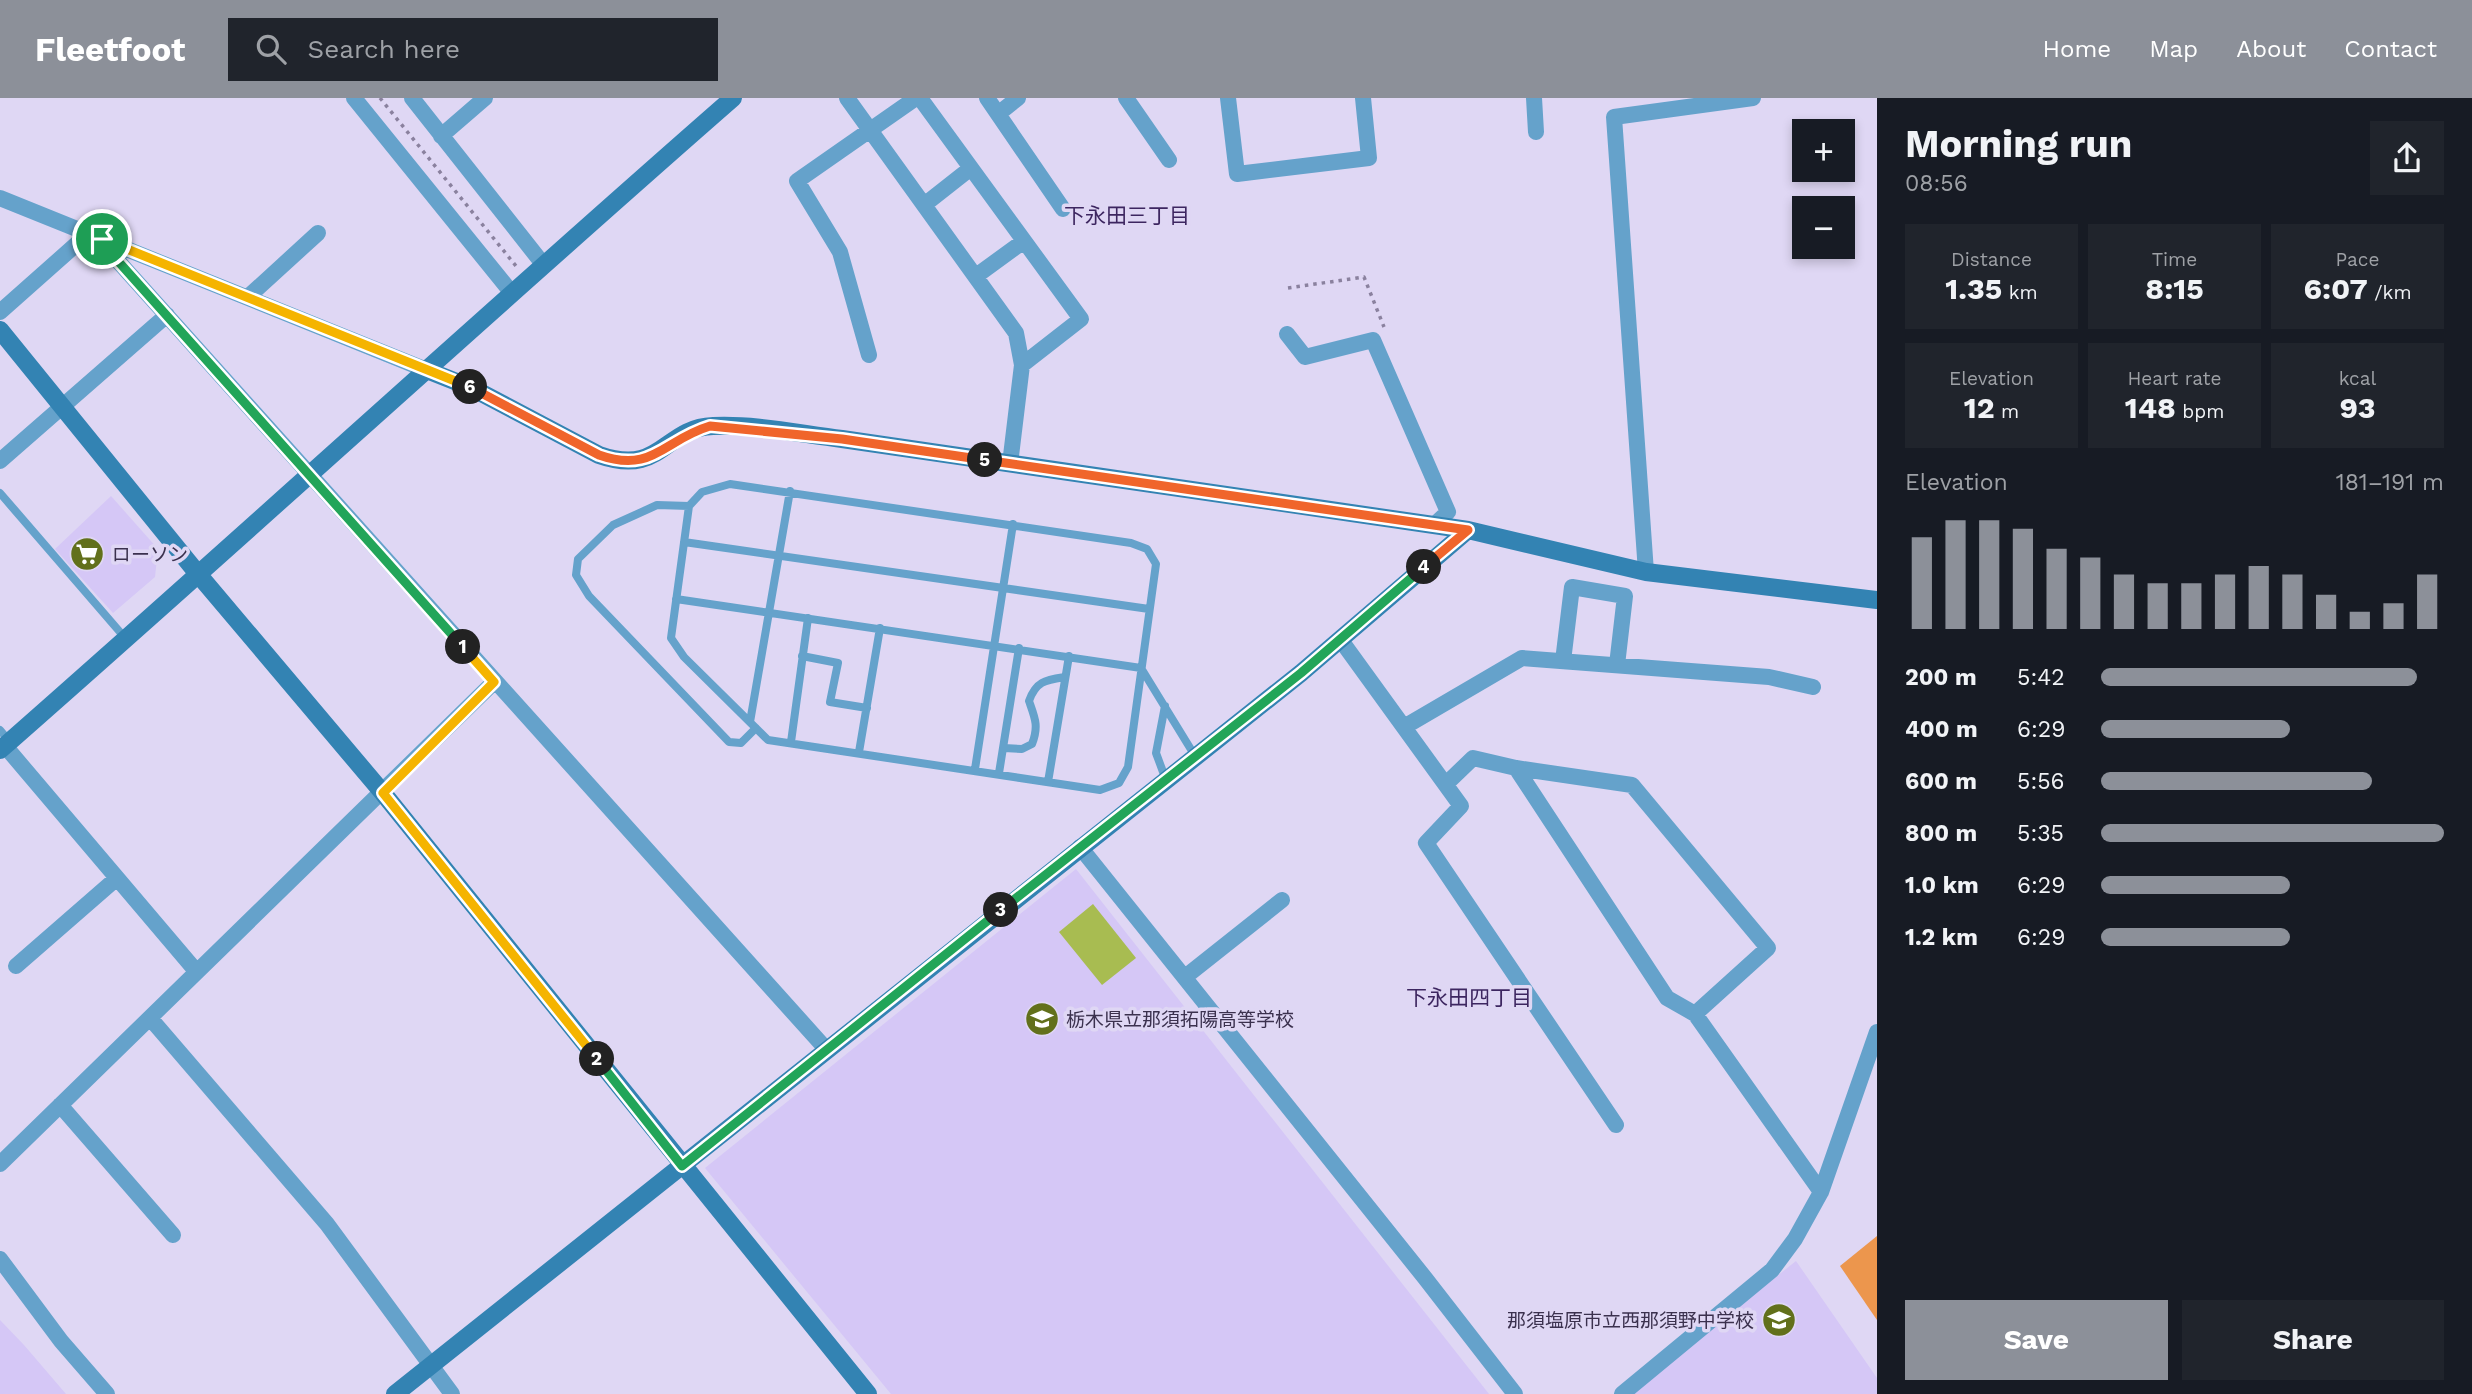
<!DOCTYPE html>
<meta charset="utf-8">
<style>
body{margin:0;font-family:"Work Sans","Noto Sans JP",sans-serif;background:#20242c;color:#f1f3f6;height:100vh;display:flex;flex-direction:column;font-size:26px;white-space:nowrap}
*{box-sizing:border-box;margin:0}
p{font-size:23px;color:#9ea1a6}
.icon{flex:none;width:38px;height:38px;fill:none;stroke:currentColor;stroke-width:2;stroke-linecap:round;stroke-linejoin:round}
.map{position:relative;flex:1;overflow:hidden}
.panel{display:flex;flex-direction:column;background:#171b24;width:595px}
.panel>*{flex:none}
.controls{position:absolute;left:1792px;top:21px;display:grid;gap:14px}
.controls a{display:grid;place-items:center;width:63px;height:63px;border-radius:0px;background:#171b24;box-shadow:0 4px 10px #0003;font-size:35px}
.pin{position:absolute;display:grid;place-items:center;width:60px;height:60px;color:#fff;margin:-30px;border:4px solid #fff;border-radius:50%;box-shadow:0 2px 7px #0007}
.km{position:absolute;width:35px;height:35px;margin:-18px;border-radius:50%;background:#222;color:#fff;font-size:19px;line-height:35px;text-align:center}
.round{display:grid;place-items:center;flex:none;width:74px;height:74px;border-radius:0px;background:#20242c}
.overview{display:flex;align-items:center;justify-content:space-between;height:119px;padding:0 28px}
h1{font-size:38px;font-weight:700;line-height:52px}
.stats{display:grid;grid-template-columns:repeat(3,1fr);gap:10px;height:119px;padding:7px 28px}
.stats div{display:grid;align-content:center;border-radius:0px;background:#20242c;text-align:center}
.stats b{font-size:30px;font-weight:700}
.stats small{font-size:19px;font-weight:400}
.stats p{font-size:19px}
.chart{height:196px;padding:14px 28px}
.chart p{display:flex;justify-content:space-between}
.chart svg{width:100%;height:126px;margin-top:7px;stroke:#8c9099;stroke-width:6}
.action{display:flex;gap:14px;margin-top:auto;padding:14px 28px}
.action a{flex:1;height:80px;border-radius:0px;background:#8c9099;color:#fff;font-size:28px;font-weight:700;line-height:80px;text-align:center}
.action a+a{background:#20242c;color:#f1f3f6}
ul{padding:0 28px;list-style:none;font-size:23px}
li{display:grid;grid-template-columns:112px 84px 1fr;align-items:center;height:52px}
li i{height:18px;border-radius:9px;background:#8c9099}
header{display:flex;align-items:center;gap:42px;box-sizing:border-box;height:98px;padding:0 35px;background:#8c9099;color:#fff}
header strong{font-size:33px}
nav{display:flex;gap:38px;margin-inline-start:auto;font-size:24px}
.search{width:490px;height:63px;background:#20242c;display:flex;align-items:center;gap:18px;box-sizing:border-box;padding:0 24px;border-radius:0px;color:#9ea1a6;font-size:26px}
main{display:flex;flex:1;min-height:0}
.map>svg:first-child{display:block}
.built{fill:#d5c7f6}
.forest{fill:#ec964d}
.water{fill:#a8bc51}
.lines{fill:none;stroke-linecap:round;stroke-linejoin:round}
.path{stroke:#8a819e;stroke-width:3.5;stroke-dasharray:3.5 5;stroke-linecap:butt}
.lane{stroke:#65a2cb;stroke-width:8}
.street{stroke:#65a2cb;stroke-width:16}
.secondary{stroke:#3383b3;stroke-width:18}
.split-1-casing{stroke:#fff;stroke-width:14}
.split-2-casing{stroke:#fff;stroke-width:14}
.split-3-casing{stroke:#fff;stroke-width:14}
.split-4-casing{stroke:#fff;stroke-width:14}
.split-5-casing{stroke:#fff;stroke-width:14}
.split-6-casing{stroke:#fff;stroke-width:14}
.split-7-casing{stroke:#fff;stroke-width:14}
.split-1{stroke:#22a559;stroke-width:9}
.split-2{stroke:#f5b400;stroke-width:9}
.split-3{stroke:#22a559;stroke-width:9}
.split-4{stroke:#22a559;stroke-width:9}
.split-5{stroke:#f0652b;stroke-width:9}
.split-6{stroke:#f0652b;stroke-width:9}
.split-7{stroke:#f5b400;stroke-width:9}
.labels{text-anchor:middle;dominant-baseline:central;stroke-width:7;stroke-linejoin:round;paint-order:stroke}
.poi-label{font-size:19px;fill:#3b314e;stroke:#dfd7f4;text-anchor:start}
.neighbourhood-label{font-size:21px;fill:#3d2660;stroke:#dfd7f4}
</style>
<header>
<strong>Fleetfoot</strong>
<div class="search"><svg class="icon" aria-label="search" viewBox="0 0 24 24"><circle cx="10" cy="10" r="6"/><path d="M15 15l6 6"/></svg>Search here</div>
<nav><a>Home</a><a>Map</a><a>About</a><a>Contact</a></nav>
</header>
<main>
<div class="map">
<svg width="1877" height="1296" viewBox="0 0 1877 1296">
<rect width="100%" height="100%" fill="#dfd7f4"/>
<path class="built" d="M111 398 158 451 155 479 113 515 55 451Z
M1076 771 1489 1296H891L705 1070Z
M1796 1163 1877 1280V1296H1629Z
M0 1222 24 1247 66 1296H0Z"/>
<path class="forest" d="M1877 1138V1222L1840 1168Z"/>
<path class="water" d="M1093 806 1136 860 1102 887 1059 834Z"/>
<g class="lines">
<path class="path" d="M380 0 516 168
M1288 190 1364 179 1384 229"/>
<path class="lane" d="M730 386 1131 445 1147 451 1156 466 1128 669 1119 685 1100 692 768 642 684 559 671 540 689 408 702 394Z
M0 395 126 541
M689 408 657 407 613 427 578 461 576 477 589 498 729 644 741 645 756 630
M684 444 1149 511
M676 501 1141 570 1195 658
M802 558 838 565 830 604 867 610
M1165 608 1156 655 1166 682
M750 624 790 393
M0 632 10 644
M791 644 808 520
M1004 650 1022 651 1032 646C1039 628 1035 620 1029 603 1036 583 1046 582 1065 579
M859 654 880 530
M975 671 1013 426
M999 675 1019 550
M1048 684 1069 558"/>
<path class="street" d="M354 0 511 194
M412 0 543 166
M847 0 1016 235 1022 267 1010 366
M920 0 1081 221 1022 267
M987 0 1063 111
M1126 0 1169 62
M1228 0 1237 76 1369 60 1363 0
M1534 0 1536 34
M998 16 1018 0
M441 38 485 0
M0 100 424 271
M924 107 971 70
M102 141 117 162 826 951
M976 178 1024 143
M248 199 318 135
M0 214 89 135
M1287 236 1305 259 1373 242 1448 414 1434 427
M869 257 840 154 797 83 916 0
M0 363 167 217
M1646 474 1614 19 1753 0
M1340 541 1461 708 1426 745 1616 1027
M1563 563 1572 489 1625 498 1617 567
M1404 629 1522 560 1769 579 1813 589
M5 648 196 873
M1516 670 1667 900 1695 916 1821 1094
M1446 686 1473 660 1516 670 1632 687 1768 850 1695 916
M1080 749 1425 1180 1515 1296
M16 868 117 780
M1185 879 1282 802
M150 920 327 1126 452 1296
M60 1007 173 1137
M0 1066 494 584
M0 1161 61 1243 107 1296
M1622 1296 1772 1172 1795 1141 1821 1094 1877 934"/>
<path class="secondary" d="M0 232 198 476 383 695 868 1296
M424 271 472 290 599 357C662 379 663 330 713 328 756 326 800 336 842 341L1468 432 1646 474 1877 502
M0 652C246 436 487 215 733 0
M395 1296 1301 575 1468 432"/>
</g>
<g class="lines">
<g class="split-1-casing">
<path id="split-1" d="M102 141 117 162 463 549"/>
</g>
<g class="split-2-casing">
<path id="split-2" d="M463 549 494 584 383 695 597 961"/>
</g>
<g class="split-3-casing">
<path id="split-3" d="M597 961 682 1068 1001 812"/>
</g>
<g class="split-4-casing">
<path id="split-4" d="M1001 812 1301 575 1424 469"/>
</g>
<g class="split-5-casing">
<path id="split-5" d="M985 362 1468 432 1424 469"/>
</g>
<g class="split-6-casing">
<path id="split-6" d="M470 289 599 357C653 376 663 342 710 328L842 341 985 362"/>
</g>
<g class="split-7-casing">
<path id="split-7" d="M102 141 470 289"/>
</g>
<use href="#split-1" class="split-1"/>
<use href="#split-2" class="split-2"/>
<use href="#split-3" class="split-3"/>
<use href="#split-4" class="split-4"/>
<use href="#split-5" class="split-5"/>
<use href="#split-6" class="split-6"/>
<use href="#split-7" class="split-7"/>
</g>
<defs>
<g id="supermarket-disc" transform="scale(1.75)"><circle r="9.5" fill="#62701b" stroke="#dfd7f4"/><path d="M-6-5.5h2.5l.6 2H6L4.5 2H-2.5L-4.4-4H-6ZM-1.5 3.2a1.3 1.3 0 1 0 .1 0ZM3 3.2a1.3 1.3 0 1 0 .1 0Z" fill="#fff"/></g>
<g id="school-disc" transform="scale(1.75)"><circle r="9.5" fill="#62701b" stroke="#dfd7f4"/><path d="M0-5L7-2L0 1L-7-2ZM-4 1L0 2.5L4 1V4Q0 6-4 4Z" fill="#fff"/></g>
</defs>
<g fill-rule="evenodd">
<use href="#supermarket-disc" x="87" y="456"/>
<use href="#school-disc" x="1042" y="921"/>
<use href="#school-disc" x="1779" y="1222"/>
</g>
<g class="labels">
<g class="poi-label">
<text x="112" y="456">ローソン</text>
<text x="1066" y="921">栃木県立那須拓陽高等学校</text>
<text x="1754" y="1222" text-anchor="end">那須塩原市立西那須野中学校</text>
</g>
<g class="neighbourhood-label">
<text x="1127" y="117">下永田三丁目</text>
<text x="1469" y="899">下永田四丁目</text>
</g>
</g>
</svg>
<div class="controls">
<a>+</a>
<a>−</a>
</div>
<div class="pin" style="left:102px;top:141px;background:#1e9e55"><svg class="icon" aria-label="arrive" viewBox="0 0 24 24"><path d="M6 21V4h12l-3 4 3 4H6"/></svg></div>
<b class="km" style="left:463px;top:549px">1</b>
<b class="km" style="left:597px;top:961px">2</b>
<b class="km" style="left:1001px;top:812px">3</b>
<b class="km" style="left:1424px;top:469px">4</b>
<b class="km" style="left:985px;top:362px">5</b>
<b class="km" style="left:470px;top:289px">6</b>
</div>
<section class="panel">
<div class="overview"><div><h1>Morning run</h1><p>08:56</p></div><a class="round"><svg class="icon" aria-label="share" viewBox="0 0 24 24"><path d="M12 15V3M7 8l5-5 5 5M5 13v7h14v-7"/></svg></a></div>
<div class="stats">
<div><p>Distance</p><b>1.35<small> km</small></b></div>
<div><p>Time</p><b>8:15</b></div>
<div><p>Pace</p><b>6:07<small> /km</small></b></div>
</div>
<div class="stats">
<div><p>Elevation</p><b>12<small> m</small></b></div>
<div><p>Heart rate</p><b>148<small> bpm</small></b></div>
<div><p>kcal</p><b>93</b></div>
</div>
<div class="chart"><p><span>Elevation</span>181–191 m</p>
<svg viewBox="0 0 160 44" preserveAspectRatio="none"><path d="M5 44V12M15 44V6M25 44V6M35 44V9M45 44V16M55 44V19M65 44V25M75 44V28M85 44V28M95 44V25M105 44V22M115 44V25M125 44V32M135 44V38M145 44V35M155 44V25"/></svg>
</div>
<ul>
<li><b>200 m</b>5:42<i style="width:92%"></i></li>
<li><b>400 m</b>6:29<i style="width:55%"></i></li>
<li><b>600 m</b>5:56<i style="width:79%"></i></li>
<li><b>800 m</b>5:35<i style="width:100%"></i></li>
<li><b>1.0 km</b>6:29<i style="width:55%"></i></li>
<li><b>1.2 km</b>6:29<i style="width:55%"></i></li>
</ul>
<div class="action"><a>Save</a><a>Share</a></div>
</section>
</main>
